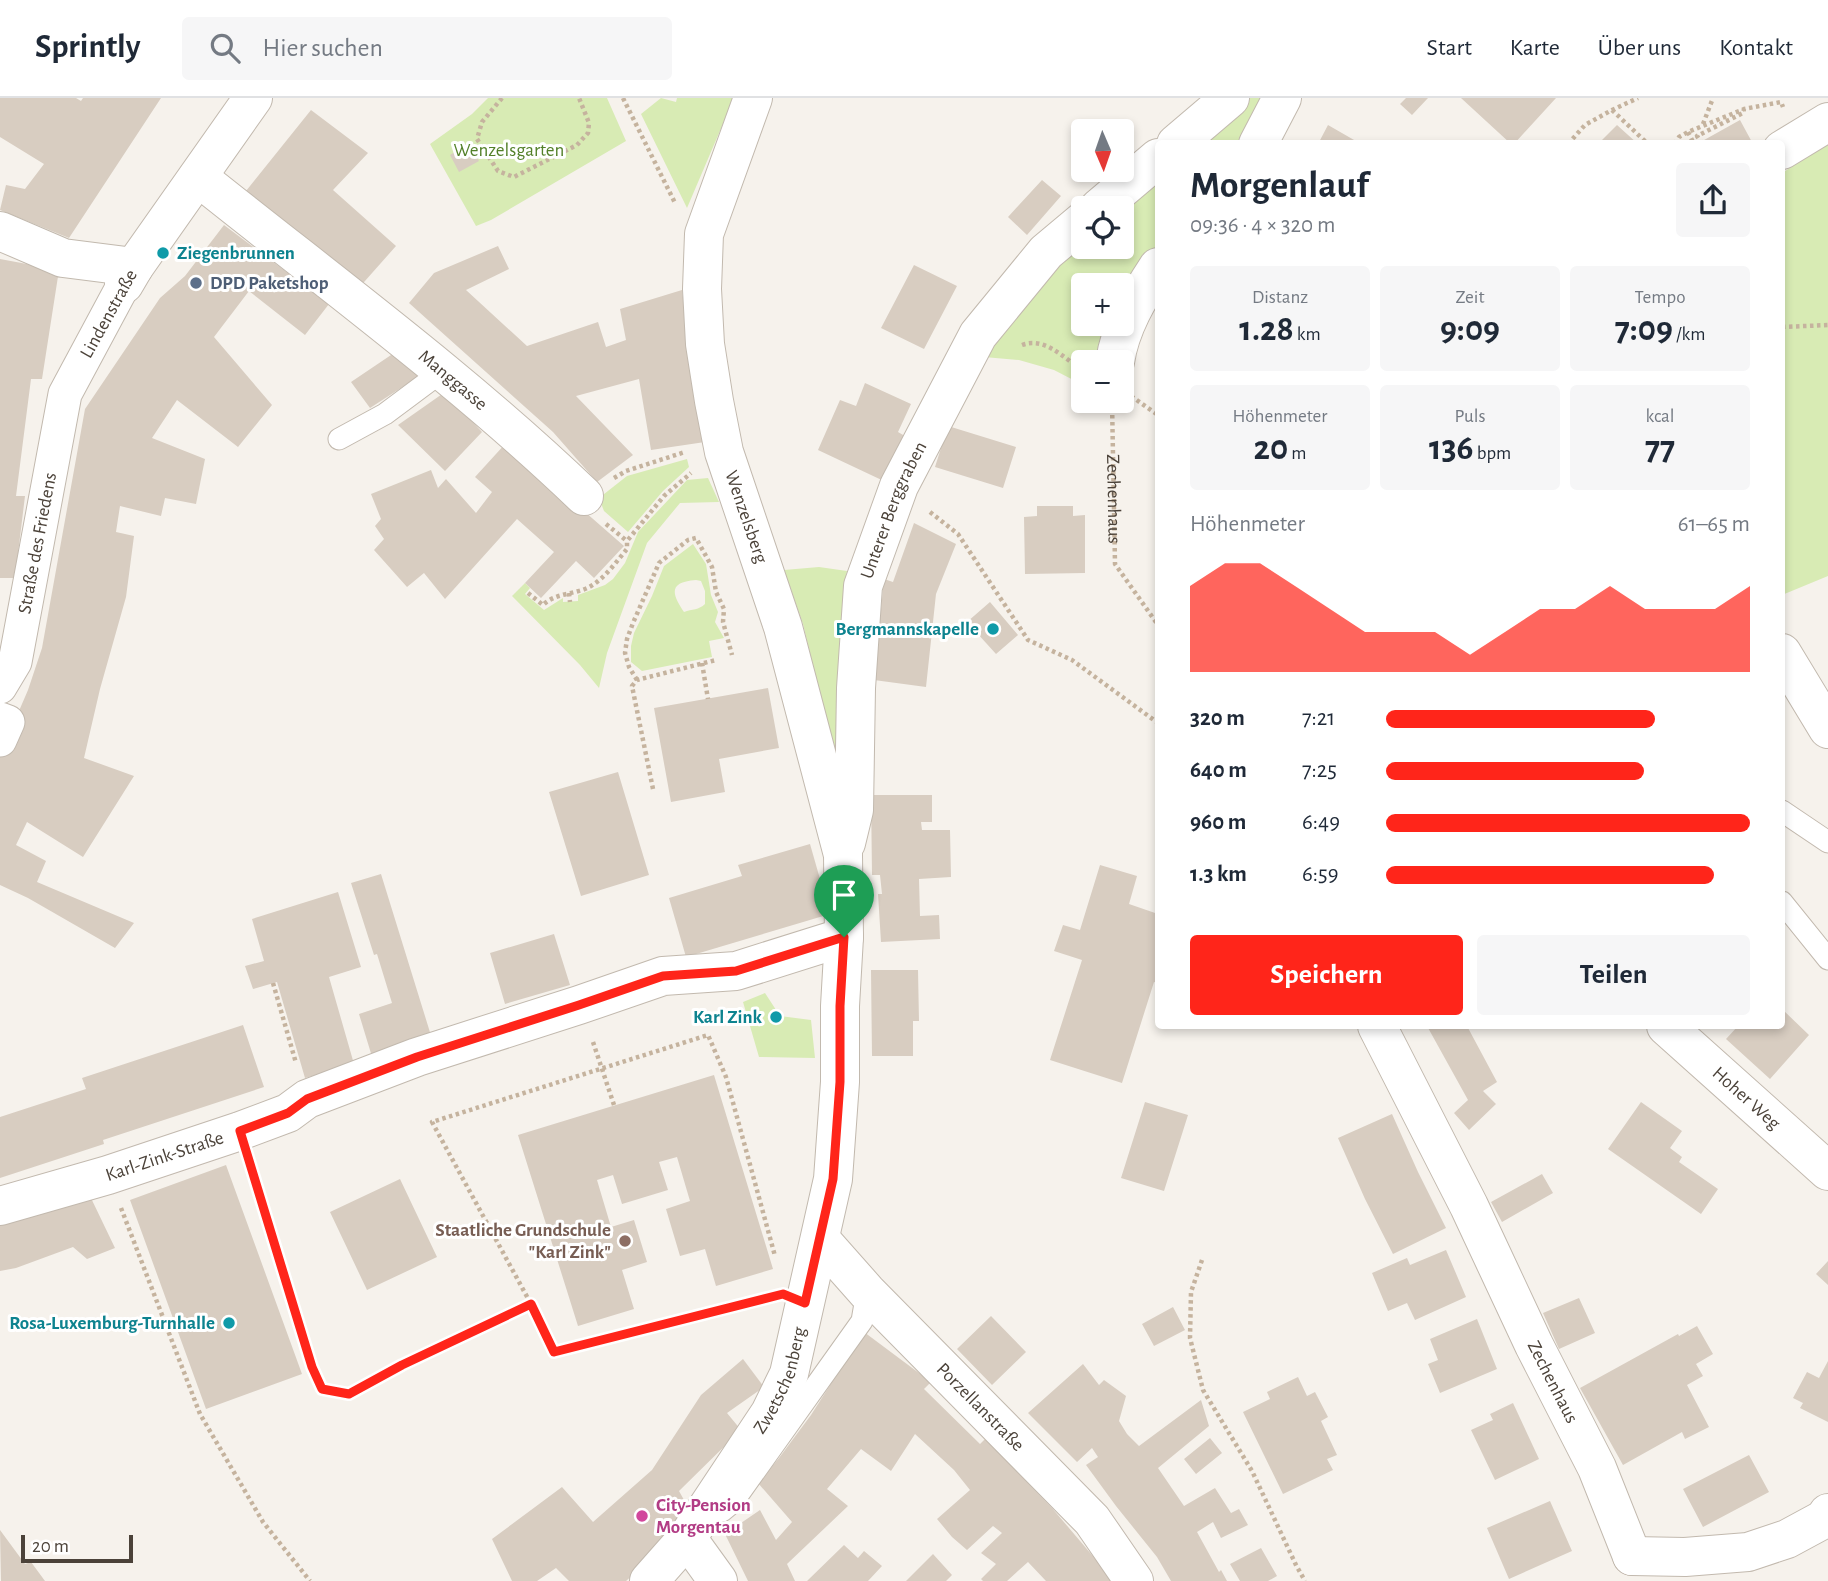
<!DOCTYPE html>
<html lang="de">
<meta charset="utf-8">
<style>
body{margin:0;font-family:"Alegreya Sans",sans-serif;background:#f6f6f7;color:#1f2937;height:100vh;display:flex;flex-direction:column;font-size:26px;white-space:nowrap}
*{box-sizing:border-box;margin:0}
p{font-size:23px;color:#747a83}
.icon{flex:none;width:38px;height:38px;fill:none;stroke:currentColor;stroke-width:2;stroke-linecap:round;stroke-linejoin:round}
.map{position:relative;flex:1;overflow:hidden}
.panel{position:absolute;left:1155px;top:42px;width:630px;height:889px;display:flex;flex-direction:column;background:#fff;border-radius:7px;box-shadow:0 4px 10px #0003}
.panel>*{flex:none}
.needle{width:46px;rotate:178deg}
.fabs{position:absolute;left:1071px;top:21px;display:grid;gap:14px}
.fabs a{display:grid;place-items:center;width:63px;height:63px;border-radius:7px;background:#fff;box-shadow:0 4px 10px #0003;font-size:35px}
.scale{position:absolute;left:21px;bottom:18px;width:112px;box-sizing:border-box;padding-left:7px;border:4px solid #4b4239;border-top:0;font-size:19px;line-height:24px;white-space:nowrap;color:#4b4239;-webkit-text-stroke:5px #fff;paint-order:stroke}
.pin{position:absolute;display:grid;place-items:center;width:60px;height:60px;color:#fff;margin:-72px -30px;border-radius:50% 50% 50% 0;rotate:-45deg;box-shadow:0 0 7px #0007}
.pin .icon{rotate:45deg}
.round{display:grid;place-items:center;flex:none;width:74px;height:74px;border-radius:7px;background:#f6f6f7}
.summary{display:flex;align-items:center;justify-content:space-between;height:119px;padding:0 35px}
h1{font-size:38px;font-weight:700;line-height:52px}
.metrics{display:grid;grid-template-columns:repeat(3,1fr);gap:10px;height:119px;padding:7px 35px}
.metrics div{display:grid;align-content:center;border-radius:7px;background:#f6f6f7;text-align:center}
.metrics b{font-size:35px;font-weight:700}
.metrics small{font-size:19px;font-weight:400}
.metrics p{font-size:19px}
.chart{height:196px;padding:14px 35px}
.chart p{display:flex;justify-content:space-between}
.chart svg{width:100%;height:126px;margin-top:7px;fill:#ff251a;opacity:.7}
.action{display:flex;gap:14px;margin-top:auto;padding:14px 35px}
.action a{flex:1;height:80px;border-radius:7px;background:#ff251a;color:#fff;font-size:28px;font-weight:700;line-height:80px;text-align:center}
.action a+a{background:#f6f6f7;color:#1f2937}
ul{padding:0 35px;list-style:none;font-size:23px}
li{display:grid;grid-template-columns:112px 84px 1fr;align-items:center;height:52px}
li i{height:18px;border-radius:9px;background:#ff251a}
header{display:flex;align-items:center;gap:42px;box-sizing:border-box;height:98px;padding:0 35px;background:#fff;border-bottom:2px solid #e0e1e3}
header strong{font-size:33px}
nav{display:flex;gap:38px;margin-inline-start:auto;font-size:24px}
.search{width:490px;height:63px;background:#f6f6f7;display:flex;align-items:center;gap:18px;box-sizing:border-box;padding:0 24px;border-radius:7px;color:#747a83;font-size:26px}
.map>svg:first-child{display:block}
.green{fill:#d8ebb4;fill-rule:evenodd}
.building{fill:#d8cdc1}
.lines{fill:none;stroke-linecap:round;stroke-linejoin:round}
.service-casing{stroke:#c2b9ae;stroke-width:23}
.pedestrian-casing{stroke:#c2b9ae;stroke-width:35}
.minor-casing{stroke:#c2b9ae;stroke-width:40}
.path{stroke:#c5b39e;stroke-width:4.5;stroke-dasharray:3.5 3.5;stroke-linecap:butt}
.service{stroke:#fff;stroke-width:21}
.pedestrian{stroke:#fff;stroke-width:33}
.minor{stroke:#fff;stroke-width:38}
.route-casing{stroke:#fff;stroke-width:14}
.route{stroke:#ff251a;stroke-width:9}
.culture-dot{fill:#0f9aa8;stroke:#fff;stroke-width:2.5}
.service-dot{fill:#5c6f8a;stroke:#fff;stroke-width:2.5}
.education-dot{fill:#8d6e63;stroke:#fff;stroke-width:2.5}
.hotel-dot{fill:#d1479c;stroke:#fff;stroke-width:2.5}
.labels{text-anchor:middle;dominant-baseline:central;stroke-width:6;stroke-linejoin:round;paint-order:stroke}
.park-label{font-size:19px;fill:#538029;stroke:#fff}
.culture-label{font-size:19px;font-weight:bold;fill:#0d838f;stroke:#fff;text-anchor:end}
.service-label{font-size:19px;font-weight:bold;fill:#4e5e75;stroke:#fff;text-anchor:start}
.street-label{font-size:19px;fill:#4b4239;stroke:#fff}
.education-label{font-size:19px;font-weight:bold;fill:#785e54;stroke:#fff;text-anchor:end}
.hotel-label{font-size:19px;font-weight:bold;fill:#b23c85;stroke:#fff;text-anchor:start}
</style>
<header>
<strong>Sprintly</strong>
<div class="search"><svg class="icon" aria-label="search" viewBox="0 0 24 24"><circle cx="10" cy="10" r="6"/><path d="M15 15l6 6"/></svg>Hier suchen</div>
<nav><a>Start</a><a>Karte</a><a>Über uns</a><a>Kontakt</a></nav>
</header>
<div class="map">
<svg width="1828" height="1483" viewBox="0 0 1828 1483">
<rect width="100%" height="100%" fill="#f6f2ec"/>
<path class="green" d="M488 0H607L626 43 491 122 476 128 430 46 472 16Z
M661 0 676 4 677 0H734L687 110 641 16Z
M1242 0H1268L1239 45 1194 46Z
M1828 46V478L1782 497V75Z
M1158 77V149L1147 165 1122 207V187H1083V226H1111L1103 264H1083V287L1054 272 1019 262 984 259 1008 219 1083 141V149H1122V110Z
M687 361 689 369 663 393 628 434 604 413 599 400 627 378Z
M708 380 719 404 680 405 647 445 607 555 599 590 580 567 512 498 525 485 530 490 525 496 544 512 563 500V504L578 503V497L605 487 613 481 625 465 638 434 687 382Z
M693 446 706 466 711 497 718 514 715 524 724 540 709 543 712 559 642 573 631 564V548L634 535 652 498 664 468ZM696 482 701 483 705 493V506C699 512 692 511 684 514 671 495 669 484 696 482Z
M819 469 847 473 843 500 841 708 818 589 803 526 784 472Z
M765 895 780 918 811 922 815 960 759 959 743 904Z"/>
<path class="building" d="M0 0H76L81 3 83 0H161L69 140 0 112 6 87 25 91 44 66 0 39Z
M1406 0H1428L1412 17 1400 6Z
M1461 0H1556L1514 46H1511Z
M311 12 368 55 333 92 396 148 357 192 246 93Z
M1740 22 1753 46H1697Z
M1328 27 1361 46H1318Z
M1617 27 1638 46H1598Z
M469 45 479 63 459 74 450 57Z
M1042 82 1061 98 1027 137 1008 119Z
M224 127 329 206 305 237 249 193 214 239 272 307 238 349 177 302 152 340 205 361 196 406 165 400 161 418 120 408 116 434 134 438 126 499 100 591 84 660 134 678 83 759 27 724 16 747 46 763 37 784 134 825 115 850 28 800 0 787V657L28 592 42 550 85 311 160 200 185 178Z
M498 148 509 171 466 192 527 248 598 224 606 249 626 242 620 211 682 192 695 294 705 344 651 352 639 281 576 298 633 357 597 384 553 334 409 205 434 175Z
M0 161 59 172 42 281H31L16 398H25L15 480H0Z
M914 167 957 188 924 251 881 230Z
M394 255 421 277 370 310 351 284Z
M865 285 911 306 898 334 910 341 888 385 818 352 840 302 856 308Z
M445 294 482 334 445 373 398 327Z
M948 328 1016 349 1003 390 935 369Z
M506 345 624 448 594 480 576 463 541 500 525 485 554 454 517 421 445 501 424 475 407 489 374 452 384 441 375 428 381 421 371 396 431 372 438 390 446 381 476 415 492 394 475 379Z
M1037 408H1073V418L1085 417V475L1025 476 1024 419 1037 418Z
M914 425 956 446 936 496 926 589 874 582 884 481 893 484Z
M990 504 1018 537 996 556 967 524Z
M768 590 779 650 719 661 725 694 671 704 654 610Z
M618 674 649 777 581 798 549 694Z
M871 697H932V724H921L922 732H950L951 779 919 781 920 818 939 817 940 841 881 844 878 796H882L880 777H872Z
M810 746 830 816 686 859 669 800 742 778 738 767Z
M1100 767 1137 778 1129 806 1158 816V848L1156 855 1158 856V885L1154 884 1122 985 1050 962 1082 862 1054 853 1063 827 1080 832Z
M381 776 433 944 373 962 359 916 392 905 377 856 374 857 351 785Z
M338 794 361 869 329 879 354 966 305 980 277 884 253 891 245 868 264 863 252 821Z
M554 836 570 887 505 906 490 855Z
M871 872H918L919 923H913V958H872Z
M1782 911 1809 937 1770 981 1726 941 1738 928H1782Z
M243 927 264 989 103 1042 104 1046 0 1080V1019L86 991 82 980Z
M1427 928H1467L1497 984 1483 993 1496 1006 1469 1032 1454 1015 1468 1002Z
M714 977 773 1171 716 1188 705 1151 680 1158 666 1111 690 1103 677 1059 659 1064 668 1092 622 1106 613 1077 597 1082 611 1129 634 1122 647 1164 622 1172 634 1211 578 1228 518 1037Z
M1145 1004 1188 1017 1164 1093 1121 1080Z
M1641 1004 1682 1033 1670 1050 1682 1059 1679 1064 1718 1091 1701 1116 1608 1051Z
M1392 1016 1418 1074 1446 1130 1393 1156 1365 1101 1338 1040Z
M226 1067 302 1276 206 1311 130 1102Z
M1542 1076 1553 1095 1502 1124 1491 1104Z
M400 1081 437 1159 367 1192 330 1114Z
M90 1098 115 1150 87 1161 73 1149 16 1170 0 1173V1121Z
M1446 1152 1466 1199 1415 1222 1407 1205 1388 1213 1372 1175 1407 1160 1410 1167Z
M1828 1163V1187L1816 1176Z
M1579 1200 1595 1235 1559 1251 1543 1215Z
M1173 1209 1185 1232 1154 1248 1142 1226Z
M991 1218 1026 1254 992 1287 957 1251Z
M1477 1221 1497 1271 1440 1295 1428 1266 1438 1262 1430 1241Z
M1697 1228 1713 1256 1696 1266 1703 1278 1687 1287 1709 1329 1685 1341 1682 1334 1623 1367 1580 1290 1678 1236 1679 1238Z
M864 1234 931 1284 924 1291 980 1346 987 1339 1018 1375 1052 1410 1114 1483H1046L1028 1464 1007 1483H983L981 1481 996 1466 981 1455 1002 1435 993 1428 967 1452 952 1439 937 1421 970 1392 954 1372 915 1336 891 1373 861 1351 827 1391 848 1408 787 1466 795 1483H748L725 1436 760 1412 776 1442 792 1424 758 1385 779 1360 811 1317Z
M743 1261 764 1289 727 1315 741 1332 679 1393 689 1411 636 1474 626 1483H569L556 1470 537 1483H512L492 1441 562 1389 593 1424 652 1372 701 1297Z
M1828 1263V1324L1800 1310 1803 1305 1793 1300 1807 1274 1819 1280Z
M1083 1266 1099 1287 1104 1282 1126 1298 1119 1323 1127 1336 1139 1348 1201 1302 1209 1328 1158 1370 1184 1408 1215 1390 1231 1415 1239 1411 1248 1427 1221 1440 1213 1424 1197 1434 1219 1474 1221 1472 1227 1483H1171L1157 1459 1116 1408 1086 1367 1098 1359 1092 1350 1077 1364 1028 1315Z
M1298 1279 1307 1298 1315 1294 1328 1319 1321 1323 1337 1357 1327 1361 1333 1372 1283 1396 1243 1314 1270 1301 1267 1294Z
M1513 1305 1539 1361 1495 1382 1471 1332 1493 1322 1490 1316Z
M1210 1340 1222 1355 1196 1376 1184 1361Z
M1749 1357 1769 1394 1703 1429 1683 1391Z
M1550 1403 1572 1453 1509 1481 1487 1430Z
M0 1432 25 1466 31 1464 45 1483H1Z
M844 1447 858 1460 864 1453 882 1468 868 1483H807Z
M1261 1450 1277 1478 1268 1483H1240L1230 1466Z
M933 1456 952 1477 946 1483H906Z"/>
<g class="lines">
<g class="service-casing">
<path id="service" d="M339 341 385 316 444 272
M1782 713 1828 744
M1782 804 1828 861
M722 1413 733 1404 862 1223 867 1194"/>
</g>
<g class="pedestrian-casing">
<g id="pedestrian">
<path id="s2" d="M0 589 15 564 65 296 124 186"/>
<path d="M0 621 8 624 0 642"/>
</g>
</g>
<g class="minor-casing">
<g id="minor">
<path d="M1176 46 1230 0"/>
<path d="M1258 46 1282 0"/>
<path d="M1782 52 1828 24"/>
<path id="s3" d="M198 79C329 184 463 282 584 398"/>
<path d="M1099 110 1158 60"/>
<path d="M0 133 63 160 134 169"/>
<path d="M124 186 134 169 253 0"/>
<path d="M1115 264C1120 229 1139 198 1158 169"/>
<path d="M1782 555 1828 631"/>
<path id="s4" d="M846 745 854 712 856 590 863 488 899 388 978 237 1046 154 1083 123"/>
<path id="s5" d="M1377 928 1469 1108 1534 1247 1597 1370 1632 1458"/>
<path id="s6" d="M1666 928 1828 1073"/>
<path id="s7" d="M0 1108 108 1077 240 1033 288 1015 307 1001 417 959 579 907 663 878 736 873 844 839"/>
<path id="s8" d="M821 1142 867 1194 1092 1422 1134 1483"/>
<path d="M687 1440 718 1483"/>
<path d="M1632 1458 1685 1459 1748 1454 1787 1441 1824 1421 1828 1415"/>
<path id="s9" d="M649 1483 687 1440 770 1315 789 1276 833 1081 840 984V908L844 839 843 757 783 529 724 354 714 303 705 246 702 191 704 136 753 0"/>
</g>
</g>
<g class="path">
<path d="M502 0 482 24 477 41 498 73 514 79 577 47 588 35 589 25 579 0"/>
<path d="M623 0 675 105"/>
<path d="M1612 12 1648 46"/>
<path d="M1703 26 1713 0"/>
<path d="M1688 34 1694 46"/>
<path d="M1568 46 1585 27 1612 12 1638 0"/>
<path d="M1675 46 1679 39 1688 34 1744 11 1781 4 1783 9"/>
<path d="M1702 46 1697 38 1743 15 1744 11"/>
<path d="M1706 46V45"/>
<path d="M1782 229 1828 227"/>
<path d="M1022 247C1044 239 1062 258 1079 270"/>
<path d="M1131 298 1158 317"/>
<path id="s1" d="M1112 303 1115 466 1158 527"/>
<path d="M614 380 626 373 685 354"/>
<path d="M930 414 958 436 1028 542 1072 562 1158 625"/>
<path d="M606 426 627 443"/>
<path d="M528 495 543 507C556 494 576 497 591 488 605 480 617 463 627 451V443L664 398 691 375"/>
<path d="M569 495 570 504"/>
<path d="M702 565 708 601"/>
<path d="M637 582 629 569 625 555 627 541 633 525 659 465 688 442 696 440 712 469 716 494 724 511 723 524 732 557"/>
<path d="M653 691 632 588 637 582 716 562"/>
<path d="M273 885 296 965"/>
<path d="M593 944 614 1007"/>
<path d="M251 1069 312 1269 322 1291 349 1296 402 1267 531 1206"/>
<path d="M121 1110 200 1316 263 1424 310 1483"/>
<path d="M1202 1162 1191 1194 1190 1240 1203 1292 1252 1373 1296 1467 1305 1483"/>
<path d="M766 1200 554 1254 531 1206 432 1024 708 937 726 979 775 1158"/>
</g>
<use href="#service" class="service"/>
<use href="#pedestrian" class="pedestrian"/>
<use href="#minor" class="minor"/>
</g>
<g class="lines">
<g class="route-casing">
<path id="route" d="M844 839 840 908V984L833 1081 805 1205 783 1196 554 1254 531 1206 402 1267 349 1296 322 1291 312 1269 240 1033 288 1015 307 1001 417 959 579 907 663 878 736 873Z"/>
</g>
<use href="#route" class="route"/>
</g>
<g class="culture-dot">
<circle cx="163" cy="155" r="7"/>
<circle cx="993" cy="531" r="7"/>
<circle cx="776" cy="919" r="7"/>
<circle cx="229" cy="1225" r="7"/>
</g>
<circle class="service-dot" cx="196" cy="185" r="7"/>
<circle class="education-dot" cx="625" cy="1143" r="7"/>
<circle class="hotel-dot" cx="642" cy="1418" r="7"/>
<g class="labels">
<g class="park-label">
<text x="509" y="52">Wenzelsgarten</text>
</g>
<g class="culture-label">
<text x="177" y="155" text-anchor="start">Ziegenbrunnen</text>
<text x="979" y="531">Bergmannskapelle</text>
<text x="762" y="919">Karl Zink</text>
<text x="215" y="1225">Rosa-Luxemburg-Turnhalle</text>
</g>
<g class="service-label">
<text x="210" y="185">DPD Paketshop</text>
</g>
<g class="street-label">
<text transform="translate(109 216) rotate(-61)">Lindenstraße</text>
<text stroke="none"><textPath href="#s3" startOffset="326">Manggasse</textPath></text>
<text stroke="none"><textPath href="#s1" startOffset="98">Zechenhaus</textPath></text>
<text stroke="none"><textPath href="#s4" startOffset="340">Unterer Berggraben</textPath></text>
<text transform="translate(746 419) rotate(71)">Wenzelsberg</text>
<text stroke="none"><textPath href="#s2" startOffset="150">Straße des Friedens</textPath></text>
<text stroke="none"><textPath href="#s6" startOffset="108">Hoher Weg</textPath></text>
<text stroke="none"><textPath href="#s7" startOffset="172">Karl-Zink-Straße</textPath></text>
<text stroke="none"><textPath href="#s9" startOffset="242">Zwetschenberg</textPath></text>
<text stroke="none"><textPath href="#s5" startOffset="397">Zechenhaus</textPath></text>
<text stroke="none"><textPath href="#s8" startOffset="231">Porzellanstraße</textPath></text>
</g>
<g class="education-label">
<text x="611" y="1132">Staatliche Grundschule<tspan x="611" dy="22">"Karl Zink"</tspan></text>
</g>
<g class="hotel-label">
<text x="656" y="1407">City-Pension<tspan x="656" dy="22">Morgentau</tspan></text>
</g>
</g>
</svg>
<div class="fabs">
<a><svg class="needle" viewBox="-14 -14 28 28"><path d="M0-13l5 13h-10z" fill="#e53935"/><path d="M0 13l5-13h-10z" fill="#747a83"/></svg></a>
<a><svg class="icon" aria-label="locate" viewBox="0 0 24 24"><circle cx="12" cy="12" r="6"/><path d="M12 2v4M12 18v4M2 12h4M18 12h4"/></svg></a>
<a>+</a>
<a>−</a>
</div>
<div class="scale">20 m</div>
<div class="pin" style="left:844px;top:839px;background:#1e9e55"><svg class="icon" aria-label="arrive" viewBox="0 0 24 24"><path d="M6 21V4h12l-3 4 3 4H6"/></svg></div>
<section class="panel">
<div class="summary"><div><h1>Morgenlauf</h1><p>09:36 · 4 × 320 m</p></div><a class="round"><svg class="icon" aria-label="share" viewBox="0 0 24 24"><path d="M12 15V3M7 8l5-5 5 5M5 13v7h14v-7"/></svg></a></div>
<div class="metrics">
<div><p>Distanz</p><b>1.28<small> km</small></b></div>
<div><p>Zeit</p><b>9:09</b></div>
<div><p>Tempo</p><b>7:09<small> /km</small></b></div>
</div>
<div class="metrics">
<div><p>Höhenmeter</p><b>20<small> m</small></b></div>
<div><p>Puls</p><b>136<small> bpm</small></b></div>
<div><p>kcal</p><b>77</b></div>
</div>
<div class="chart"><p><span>Höhenmeter</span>61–65 m</p>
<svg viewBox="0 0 160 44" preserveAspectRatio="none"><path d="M0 44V14L10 6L20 6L30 14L40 22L50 30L60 30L70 30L80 38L90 30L100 22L110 22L120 14L130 22L140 22L150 22L160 14V44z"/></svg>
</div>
<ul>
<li><b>320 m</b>7:21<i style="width:74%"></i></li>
<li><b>640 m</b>7:25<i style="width:71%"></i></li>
<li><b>960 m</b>6:49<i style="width:100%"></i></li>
<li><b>1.3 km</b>6:59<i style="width:90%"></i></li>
</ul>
<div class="action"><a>Speichern</a><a>Teilen</a></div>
</section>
</div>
